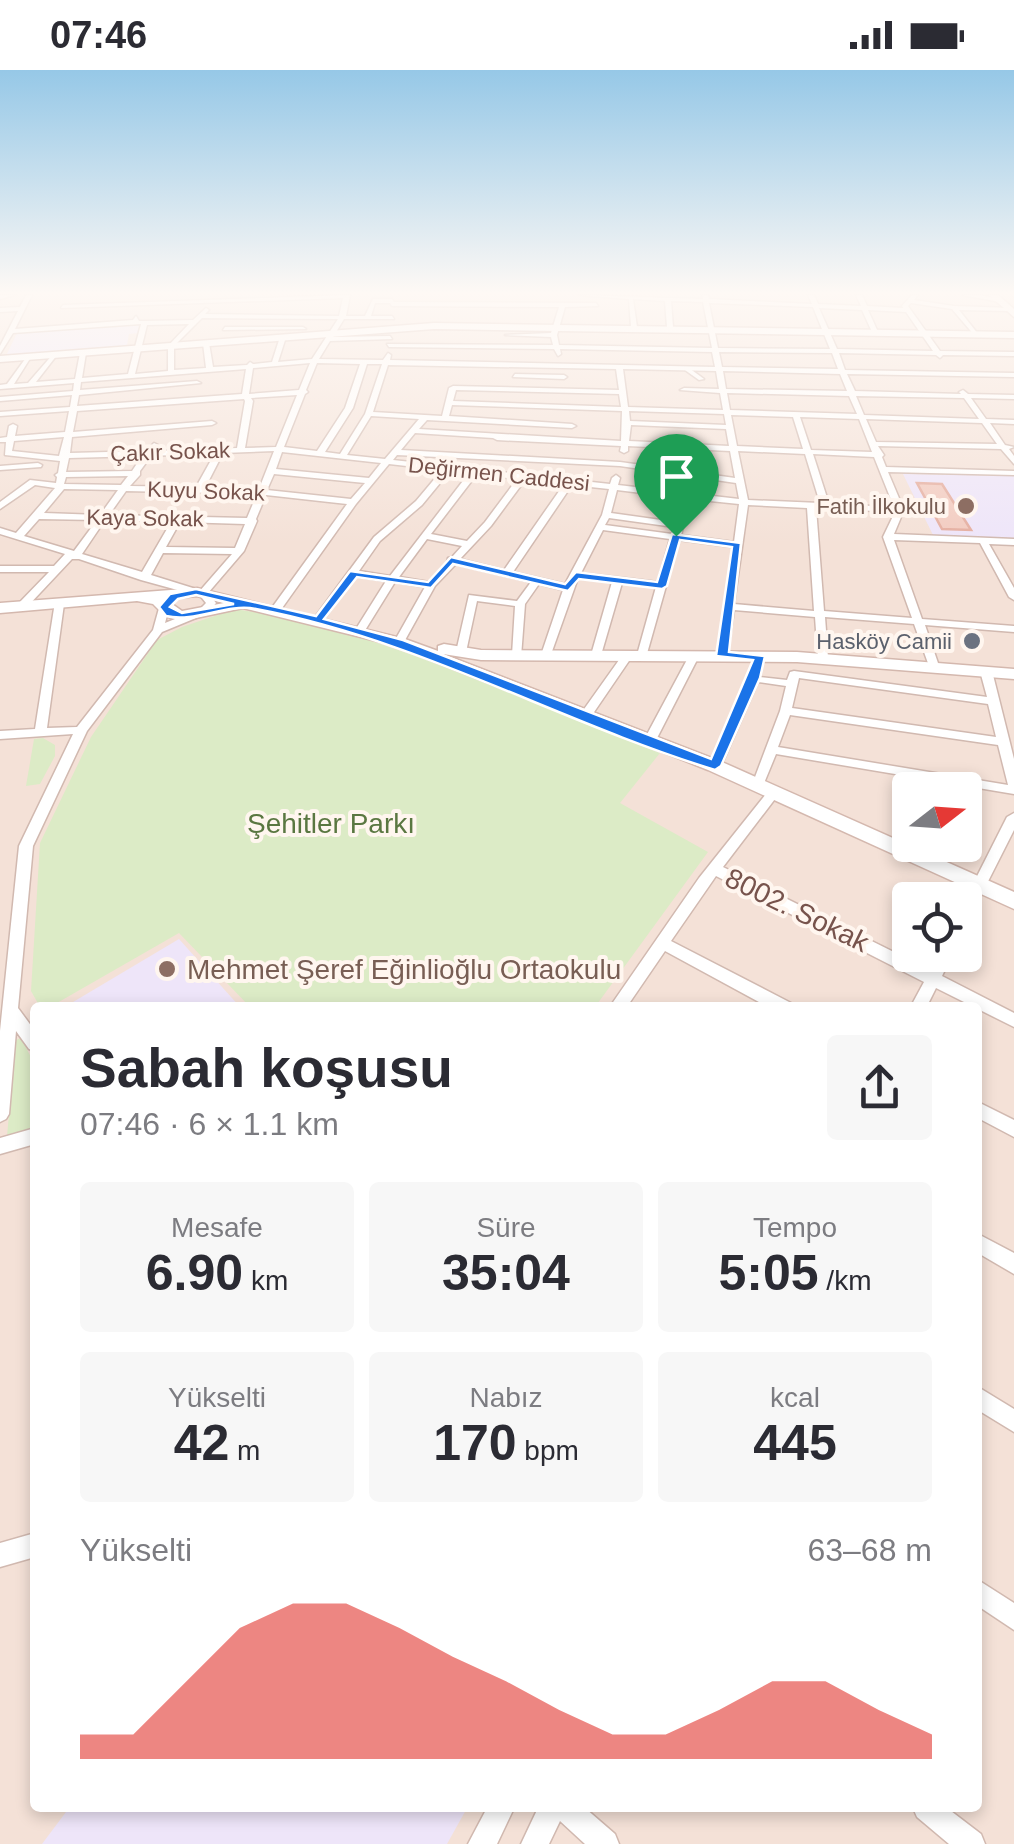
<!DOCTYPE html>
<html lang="tr">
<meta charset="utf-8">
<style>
body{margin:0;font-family:Arial,sans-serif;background:#f7f7f7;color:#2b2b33;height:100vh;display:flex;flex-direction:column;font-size:38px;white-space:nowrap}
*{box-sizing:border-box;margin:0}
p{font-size:32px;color:#7c7c81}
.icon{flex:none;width:55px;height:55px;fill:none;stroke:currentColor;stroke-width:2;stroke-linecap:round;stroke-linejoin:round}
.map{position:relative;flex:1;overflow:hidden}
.drawer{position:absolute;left:30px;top:932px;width:952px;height:810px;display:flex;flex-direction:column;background:#fff;border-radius:10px;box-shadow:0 5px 15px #0003}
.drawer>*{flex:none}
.needle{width:65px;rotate:73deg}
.controls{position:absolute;left:892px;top:702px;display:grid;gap:20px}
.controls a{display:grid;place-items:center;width:90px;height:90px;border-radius:10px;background:#fff;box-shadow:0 5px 15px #0003;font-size:50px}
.pin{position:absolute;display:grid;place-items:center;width:85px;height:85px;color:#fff;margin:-102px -42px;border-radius:50% 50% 50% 0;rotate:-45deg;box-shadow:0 0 10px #0007}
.pin .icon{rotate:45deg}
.round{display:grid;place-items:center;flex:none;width:105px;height:105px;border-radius:10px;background:#f7f7f7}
.summary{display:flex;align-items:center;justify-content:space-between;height:170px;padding:0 50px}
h1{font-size:55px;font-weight:700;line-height:75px}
.metrics{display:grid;grid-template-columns:repeat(3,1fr);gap:15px;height:170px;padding:10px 50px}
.metrics div{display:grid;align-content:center;border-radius:10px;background:#f7f7f7;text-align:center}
.metrics b{font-size:50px;font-weight:700}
.metrics small{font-size:28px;font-weight:400}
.metrics p{font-size:28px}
.chart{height:280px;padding:20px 50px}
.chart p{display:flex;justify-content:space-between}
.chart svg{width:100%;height:180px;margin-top:10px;fill:#e6544e;opacity:.7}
.status{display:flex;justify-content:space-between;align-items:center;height:70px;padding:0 50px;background:#fff;direction:ltr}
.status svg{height:28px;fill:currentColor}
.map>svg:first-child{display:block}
.residential{fill:#f4e1d7;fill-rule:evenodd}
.education{fill:#eee5f9}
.green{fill:#dcebc6}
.building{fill:#f2cbc0;stroke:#e5aea0;stroke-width:2.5}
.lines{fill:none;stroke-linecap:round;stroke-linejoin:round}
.pedestrian-casing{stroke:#d1b9b0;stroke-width:3}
.minor-casing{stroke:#d1b9b0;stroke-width:3}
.secondary-casing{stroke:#d4b8ae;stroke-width:3}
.pedestrian{fill:#fff;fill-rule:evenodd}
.minor{fill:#fff;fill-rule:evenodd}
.secondary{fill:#fff;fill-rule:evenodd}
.route{fill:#1a73e8;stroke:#fff;stroke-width:2.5;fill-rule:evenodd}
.education-dot{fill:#8d6e63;stroke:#fff6ef;stroke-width:4}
.worship-dot{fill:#6b7280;stroke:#fff6ef;stroke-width:4}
.labels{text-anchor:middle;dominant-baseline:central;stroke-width:8;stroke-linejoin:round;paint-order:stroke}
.far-street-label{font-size:22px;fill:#77534c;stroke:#fff6ef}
.far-education-label{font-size:22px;fill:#785e54;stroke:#fff6ef;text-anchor:end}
.far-worship-label{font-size:22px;fill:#5b616d;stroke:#fff6ef;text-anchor:end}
.park-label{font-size:28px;fill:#5a7741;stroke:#fff6ef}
.street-label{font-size:28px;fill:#77534c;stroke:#fff6ef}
.education-label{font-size:28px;fill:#785e54;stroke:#fff6ef;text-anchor:start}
</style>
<div class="status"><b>07:46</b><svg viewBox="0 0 49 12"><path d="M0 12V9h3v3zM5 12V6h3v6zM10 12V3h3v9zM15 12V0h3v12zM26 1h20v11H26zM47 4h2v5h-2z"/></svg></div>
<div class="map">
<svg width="1014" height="1774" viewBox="0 0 1014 1774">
<rect width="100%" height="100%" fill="#fdf1e8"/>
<path class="residential" d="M0 225H1014V1774H0ZM910 720H965V775H910ZM910 830H965V885H910ZM35 938H978V1738H35Z"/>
<path class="education" d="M140 255 138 263 129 264 127 275 121 278 6 286 17 263Z
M903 404 1014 406V468L933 465Z
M179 869 240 937 63 938Z
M69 1738H467L447 1774H42Z"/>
<path class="green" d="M235 539C383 561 522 629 660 683L620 733 708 782 595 937H250L179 863 50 937H40L31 921 40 773 91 667 157 570 182 557Z
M43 668 55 675V686L40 714 26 716 34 669Z
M21 968 35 995V1058L7 1066 16 970Z"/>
<path class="building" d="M917 413 942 414 971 460 942 459Z"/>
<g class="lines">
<g class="pedestrian-casing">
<path id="pedestrian" d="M685 298H689L704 309 699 310 685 300Z"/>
</g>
<g class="minor-casing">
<path id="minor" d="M26 225H32L15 259 133 250 136 246 139 251H144L193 250 206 238 209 240 205 244 339 246 343 228 61 238 63 235 350 225 346 246H365L373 229H392L394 232 596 233 598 236 565 237 557 265 559 275 712 278 703 232 671 231 673 257 670 259 667 257 665 231 633 229 637 257 634 259 631 257 629 229 579 225 703 229 702 225H708L709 229 812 234 808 225H814L818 234 861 236 856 225H862L867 236 903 238 902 236 912 225H918L914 230 954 236 1011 238 1009 241 959 240 978 264 975 266 952 239 911 233 908 236 940 281 1014 282V286L943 285 940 288 936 285 839 283 845 300 1014 303V307L847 304 855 321 961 324 959 322 963 320 968 324 1014 325V329L971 328 986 349 1014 350V354L990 353 1005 375 1014 377 1009 379 1014 386V394L1001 379 878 376 884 385 882 387 886 397 1014 401V405L888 402 904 440 894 464 1014 469V475L989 474 1014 518V530L1009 527 980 473 894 470 922 549 1014 556V562L925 555 939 596 934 599 929 596 914 554 825 547 828 588 823 591 818 588 815 547 734 540 727 586 718 588 733 477 679 470 646 587 637 585 656 517 622 513 601 585 596 588 591 585 612 512 578 508 550 587 541 585 563 520 539 514 525 534 521 587 512 585 515 536 477 531 466 582 457 584 456 582 469 525 517 531 531 512 456 494 435 516 404 572 399 575 394 572 425 517 395 512 364 562 359 565 354 562 386 511 355 506 322 552 313 550 374 467 416 431 442 400 389 394 356 434 280 541 276 542 271 539 347 434 266 425 256 449 257 451 244 481 208 523 216 533 208 543 162 562 87 661 33 776 18 938 35 961V981L29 979 16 961 9 1044 6 1049 0 1052V961L19 776 73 664 0 669V661L35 659 55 532 64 534 47 658 77 657 153 560 161 531 175 522 184 524 170 534 165 553 200 539 206 533 198 523 232 484 163 483 151 505 196 519 197 521 192 524 141 510 79 489H72L25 539H17V535L49 502H0V496H54L65 484 0 464V458L16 463 55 418 35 415 0 439V432L30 410 56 413 57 407 55 405 58 403 60 391 5 385 6 372H0V368L7 367 9 356 13 354 17 356 15 366 65 362 69 341 0 346V342L70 337 72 325 0 331V327L73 321 74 313 0 319V315L7 314 28 285 31 287 14 314 28 313 54 283 57 285 36 312 75 309 80 283 83 281 86 283 82 308 128 304 141 254 13 263 0 284V276L18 241 0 242V238L20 237ZM375 233H390L392 236 559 237 551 263 505 265 551 267 553 275 387 274 389 277 554 279 558 286 561 284 560 279 712 282 715 297 390 290 391 285 388 283 383 290 319 289 330 271 392 269 390 266 333 267 344 249H394L392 246H371ZM709 233 813 237 830 279 718 278ZM819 238 862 240 872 262 875 264 878 262 868 240 906 242 933 281 837 279ZM202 248 338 249 312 289 278 292 286 267 283 265 280 267 272 292 253 294 250 292 247 295 213 297 209 273 206 271 203 273 206 298 174 300V276ZM189 254 168 276V301L135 304 147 255ZM719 282 832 283 838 299 722 297ZM310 293 299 320 249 324 253 298ZM317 293 360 294 345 338 317 381 284 377 305 324 308 322 306 320ZM367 294H382L365 344 340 384 325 382 353 338ZM388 295 616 299 619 320 453 316 449 318 442 346 373 342ZM246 299 242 324 77 336 79 325 201 313 197 311 80 320 81 312ZM623 299 716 301 719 319 684 318 680 320 720 323 723 340 628 337ZM723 301 840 304 847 321 726 319ZM456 320 619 324 621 337 453 331ZM727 323 849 326 857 344 730 340ZM297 325 276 377 245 378 253 331 251 328ZM856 326 964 328 979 349 864 345ZM244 329 245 331 237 378 154 381 158 375 154 373 146 381 70 383 72 367 212 355 216 353 212 351 73 362 77 341ZM452 335 622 341 621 371 419 359 427 350 572 358 576 356 572 354 449 346ZM629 341 724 344 726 355 630 351ZM731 345 793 347 803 379 737 376ZM371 346 419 349 385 389 347 385ZM800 347 859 349 872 382 811 380ZM866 349 982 353 997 374 876 372ZM631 355 726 359 729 376 629 371ZM415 363 493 368 497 370 621 376 620 381 624 383 628 381V376L730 381 735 408 620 392 401 380ZM64 367 59 386 12 381 14 371ZM274 381 259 419 205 418 223 383ZM738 381 805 384 820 433 748 430ZM282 382 381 393 369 408 276 399ZM215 383 196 417 130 416 140 405V401L151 386ZM813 384 874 387 894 437 829 434ZM397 385 620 396 736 413 739 429 618 415 620 408 616 405 612 408 610 414 393 390ZM142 386 132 401 66 402 69 388ZM450 401 469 403 390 506 359 501 380 471 422 435ZM274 404 365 413 351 429 267 420ZM477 404 517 409 485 452 467 471 431 464ZM128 406 121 415 64 414 66 407ZM525 410 564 414 504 500 460 489 491 456ZM572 415 609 419 602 445 565 514 513 502ZM64 419 118 420 100 445 44 443ZM617 420 682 428 675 452 611 443ZM126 421 257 424 247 448 109 445ZM691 429 739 434 734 472 681 465ZM748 435 807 438 814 541 734 534ZM816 438 895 442 883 467 912 548 824 541ZM609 448 674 457 672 464 605 455ZM39 449 97 450 74 481 24 466ZM105 450 171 452 142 502 82 484ZM180 452 245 454 235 478 166 477ZM603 460 670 469 658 512 581 503ZM427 469 462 476 452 487 448 488 447 492 429 512 399 507Z
M962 225H979L1003 230 1000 232Z
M225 257H303L306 259 223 260Z
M515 304 564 305 567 307 564 309 513 307Z
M38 393 42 395 41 397 0 400V396Z
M628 582 633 585 590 648H582V642L624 583Z
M694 583 699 586 656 670 650 674 646 673 644 670 689 586Z
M986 598 992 601 1014 689V724L776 684 762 718H754L752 715 780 641 786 616 758 612 721 696 715 700 709 696 750 606 787 610 790 602 794 601 987 627 980 601ZM799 608 988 634 996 667 792 638ZM790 645 998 675 1008 715 778 677Z
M774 718 778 719V725L723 797 930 900 938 885H952L942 906 1014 943V957L936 918 926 938H910L924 912 716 806 671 871 791 933 793 938H770L665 881 626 938H609L699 808 770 719Z
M1014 743V760L970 847 965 848V830L1007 747Z
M978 1032 1014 1050V1067L978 1048Z
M35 1058V1074L0 1084V1068Z
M978 1164 1014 1183V1204L978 1183Z
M978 1317 1014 1339V1362L978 1340Z
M35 1463V1487L0 1497V1473Z
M978 1510 1014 1533V1560L978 1536Z
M487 1738H514L497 1774H468Z
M538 1738H585L615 1764 619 1774H585L560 1751 549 1774H521Z
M913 1738H947L981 1764 985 1774H949L917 1747Z"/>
</g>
<g class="secondary-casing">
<path id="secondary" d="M0 225H15L0 229Z
M989 225H998L1014 239V247Z
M434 253 1014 262V268L434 259 0 292V286Z
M197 518 405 569 438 581V576L444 574 481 580 797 582 1014 599V609L797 592 481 590 443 584 722 692 1014 822V839L708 700 393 575 243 538 182 551 165 546 153 534 137 531 0 543V533ZM197 526 224 533 182 541 165 529Z"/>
</g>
<use href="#pedestrian" class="pedestrian"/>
<use href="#minor" class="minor"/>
<use href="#secondary" class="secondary"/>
</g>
<linearGradient id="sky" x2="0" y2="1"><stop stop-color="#96c8e7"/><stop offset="0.47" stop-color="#fef9f5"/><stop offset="1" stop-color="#fef9f5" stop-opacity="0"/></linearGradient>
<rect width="1014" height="474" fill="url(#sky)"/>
<path class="route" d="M672 464 741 473 729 582 765 586 760 608 721 696 715 700C559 652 417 569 256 539 226 533 196 553 166 546L159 537 170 524 196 519 316 546 350 501 428 512 451 487 565 514 576 502 657 512ZM680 470 732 477 716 586 753 590 711 689 403 570 324 549 357 507 431 518 453 494 568 521 579 509 662 519 667 516ZM196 525 234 534 182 543 170 537 178 529Z"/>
<g class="education-dot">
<circle cx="966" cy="436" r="10"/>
<circle cx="167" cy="899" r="10"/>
</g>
<circle class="worship-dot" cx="972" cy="571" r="10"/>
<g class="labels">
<g class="far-street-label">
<text transform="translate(170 382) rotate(-2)">Çakır Sokak</text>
<text transform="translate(499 404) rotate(6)">Değirmen Caddesi</text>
<text transform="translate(206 421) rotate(2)">Kuyu Sokak</text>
<text transform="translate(145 448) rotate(1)">Kaya Sokak</text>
</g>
<g class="far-education-label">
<text x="946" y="436">Fatih İlkokulu</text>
</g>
<g class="far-worship-label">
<text x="952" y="571">Hasköy Camii</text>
</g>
<g class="park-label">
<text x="331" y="753">Şehitler Parkı</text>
</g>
<g class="street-label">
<text transform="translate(797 840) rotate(26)">8002. Sokak</text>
</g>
<g class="education-label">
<text x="187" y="899">Mehmet Şeref Eğinlioğlu Ortaokulu</text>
</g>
</g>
</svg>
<div class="controls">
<a><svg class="needle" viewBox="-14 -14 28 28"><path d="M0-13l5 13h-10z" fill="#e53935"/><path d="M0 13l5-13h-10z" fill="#7c7c81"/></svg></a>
<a><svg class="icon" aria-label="locate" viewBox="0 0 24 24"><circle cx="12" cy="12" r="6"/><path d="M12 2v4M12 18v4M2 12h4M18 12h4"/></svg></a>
</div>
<div class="pin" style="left:676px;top:466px;background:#1e9e55"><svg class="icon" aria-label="arrive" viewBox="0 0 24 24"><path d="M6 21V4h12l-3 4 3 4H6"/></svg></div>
<section class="drawer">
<div class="summary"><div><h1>Sabah koşusu</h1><p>07:46 · 6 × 1.1 km</p></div><a class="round"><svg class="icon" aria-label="share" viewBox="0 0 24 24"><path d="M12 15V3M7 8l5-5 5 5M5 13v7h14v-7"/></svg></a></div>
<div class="metrics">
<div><p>Mesafe</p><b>6.90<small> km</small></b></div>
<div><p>Süre</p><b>35:04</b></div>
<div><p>Tempo</p><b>5:05<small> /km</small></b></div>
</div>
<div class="metrics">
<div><p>Yükselti</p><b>42<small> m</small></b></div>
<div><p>Nabız</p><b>170<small> bpm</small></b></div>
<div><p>kcal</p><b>445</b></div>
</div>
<div class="chart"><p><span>Yükselti</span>63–68 m</p>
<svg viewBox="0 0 160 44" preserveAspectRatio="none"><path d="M0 44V38L10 38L20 25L30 12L40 6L50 6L60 12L70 19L80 25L90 32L100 38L110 38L120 32L130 25L140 25L150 32L160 38V44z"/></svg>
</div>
</section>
</div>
